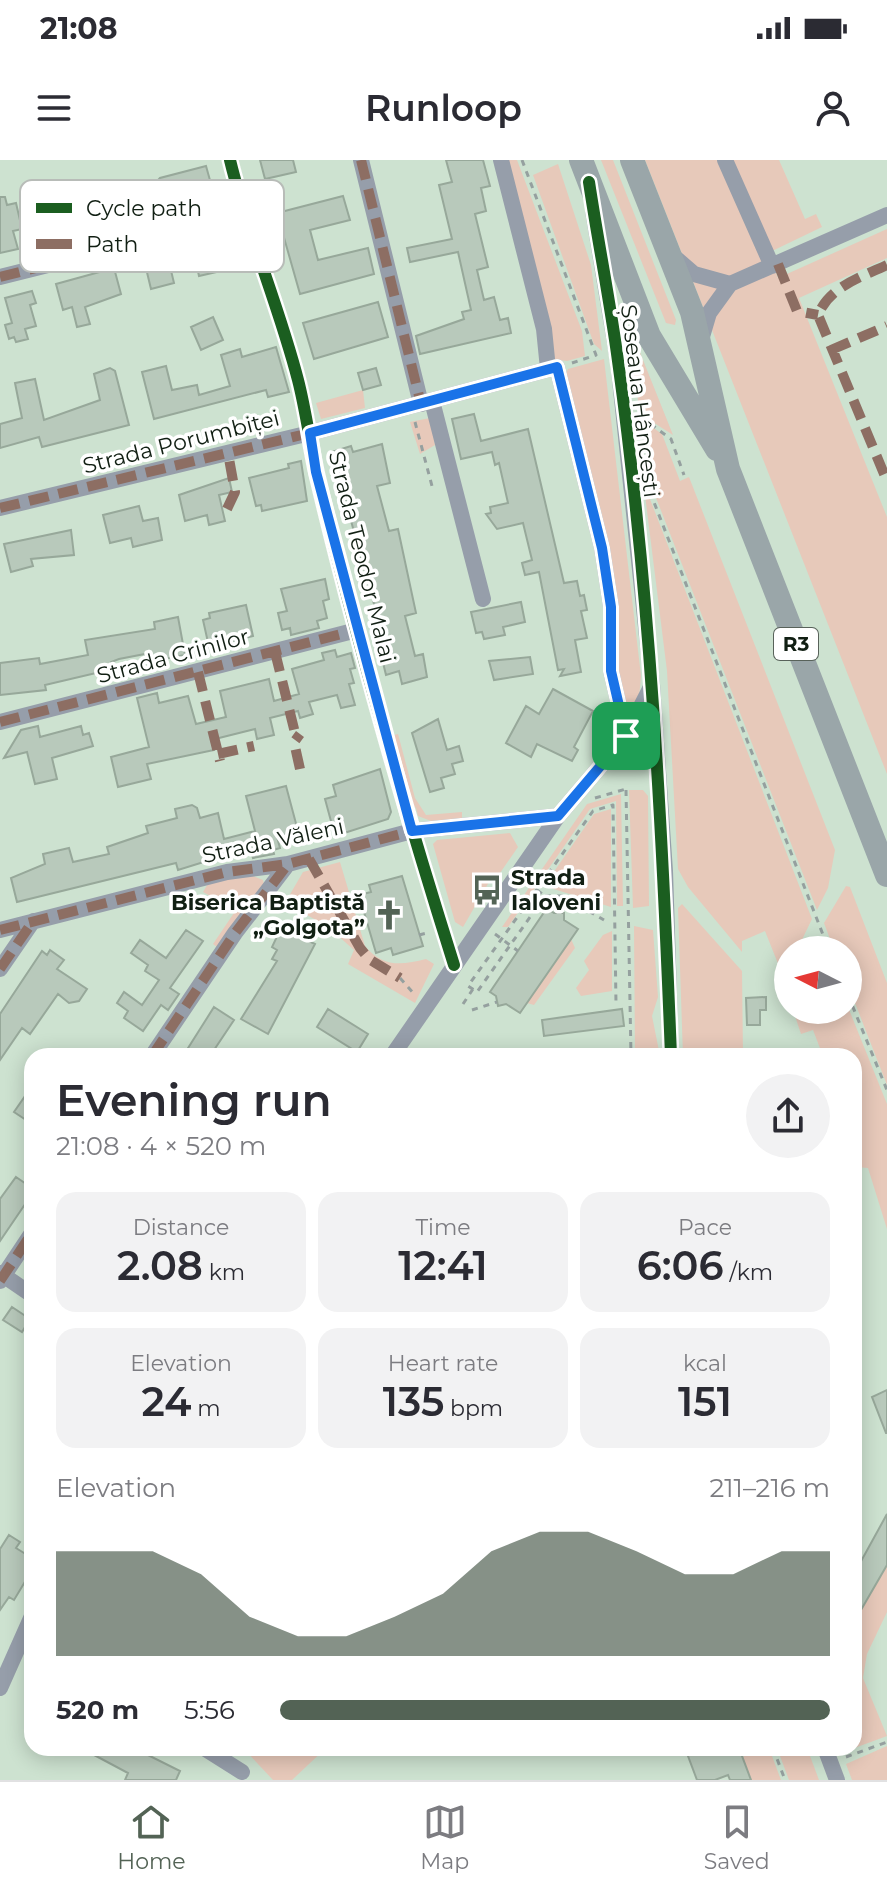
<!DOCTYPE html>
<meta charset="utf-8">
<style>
body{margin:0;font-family:Montserrat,sans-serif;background:#f2f2f3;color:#2b2b33;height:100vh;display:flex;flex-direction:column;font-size:30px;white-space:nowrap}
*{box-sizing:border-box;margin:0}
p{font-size:26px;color:#7c7c81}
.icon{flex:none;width:44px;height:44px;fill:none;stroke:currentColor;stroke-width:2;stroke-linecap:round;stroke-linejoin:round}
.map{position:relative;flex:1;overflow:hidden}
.sheet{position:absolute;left:24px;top:888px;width:838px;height:708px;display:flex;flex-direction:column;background:#fff;border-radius:24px;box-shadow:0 4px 20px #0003}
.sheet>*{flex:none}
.needle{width:52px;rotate:276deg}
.controls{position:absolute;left:774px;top:776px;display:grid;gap:16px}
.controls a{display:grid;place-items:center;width:88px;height:88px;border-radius:50%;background:#fff;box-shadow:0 4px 20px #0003;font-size:40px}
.pin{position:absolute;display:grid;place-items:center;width:68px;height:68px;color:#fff;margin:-34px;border-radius:16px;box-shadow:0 4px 12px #0006}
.round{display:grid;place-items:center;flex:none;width:84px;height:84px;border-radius:42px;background:#f2f2f3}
.summary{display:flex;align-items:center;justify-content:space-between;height:136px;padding:0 32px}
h1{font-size:44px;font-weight:600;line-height:60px}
.figures{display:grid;grid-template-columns:repeat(3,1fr);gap:12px;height:136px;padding:8px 32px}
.figures div{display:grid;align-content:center;border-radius:20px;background:#f2f2f3;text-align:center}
.figures b{font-size:40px;font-weight:600}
.figures small{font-size:22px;font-weight:400}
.figures p{font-size:22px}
.chart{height:224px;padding:16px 32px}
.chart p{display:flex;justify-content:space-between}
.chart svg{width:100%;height:144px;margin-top:8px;fill:#536355;opacity:.7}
ul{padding:0 32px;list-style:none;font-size:26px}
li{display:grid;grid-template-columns:128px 96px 1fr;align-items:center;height:60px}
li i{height:20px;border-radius:10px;background:#536355}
.status{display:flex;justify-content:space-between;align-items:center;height:56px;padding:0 40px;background:#fff;direction:ltr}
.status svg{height:22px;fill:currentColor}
header{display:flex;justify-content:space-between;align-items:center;height:104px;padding:0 32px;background:#fff;font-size:36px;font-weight:600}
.tabs{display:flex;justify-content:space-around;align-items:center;height:112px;border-top:2px solid #e1e1e2;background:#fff;font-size:22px;color:#7c7c81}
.tabs a{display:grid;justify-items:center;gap:4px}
.tabs .on{color:#536355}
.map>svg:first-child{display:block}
.green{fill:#e7c9ba}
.building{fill:#b8c9bb;stroke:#97a89a;stroke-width:2}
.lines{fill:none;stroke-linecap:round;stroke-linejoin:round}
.path{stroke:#95a09f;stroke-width:3;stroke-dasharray:6 6;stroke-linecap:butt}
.minor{stroke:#969eaa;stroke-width:16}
.highway{stroke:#9aa6a9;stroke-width:24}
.quiet{stroke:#8d6e63;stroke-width:10;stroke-dasharray:20 10;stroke-linecap:butt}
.cycleway-casing{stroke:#fff;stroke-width:17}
.cycleway{stroke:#1b5e20;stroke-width:12}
.route-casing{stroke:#fff;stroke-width:16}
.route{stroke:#1a73e8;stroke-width:10}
.labels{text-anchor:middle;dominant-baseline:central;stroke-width:7;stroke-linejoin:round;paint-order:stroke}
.shield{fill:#fff;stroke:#58625a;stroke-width:2}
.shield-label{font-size:20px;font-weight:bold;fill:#111f13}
.street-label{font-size:22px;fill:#111f13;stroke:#fff}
.poi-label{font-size:22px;font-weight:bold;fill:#111f13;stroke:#fff;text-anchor:start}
.key{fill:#fff;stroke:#b8bcb8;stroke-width:2}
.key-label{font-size:22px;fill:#111f13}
</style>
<div class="status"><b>21:08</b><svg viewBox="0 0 49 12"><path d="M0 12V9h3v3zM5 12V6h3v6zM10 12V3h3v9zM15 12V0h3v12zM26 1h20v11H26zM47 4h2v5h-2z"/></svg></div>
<header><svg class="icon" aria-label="menu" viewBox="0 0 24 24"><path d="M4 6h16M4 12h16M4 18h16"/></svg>Runloop<svg class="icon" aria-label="person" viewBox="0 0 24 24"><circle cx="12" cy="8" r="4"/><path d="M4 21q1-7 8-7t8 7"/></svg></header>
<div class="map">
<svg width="887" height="1620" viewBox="0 0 887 1620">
<rect width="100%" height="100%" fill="#cde2d0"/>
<path class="green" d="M504 0H517L582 171 585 196 567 201 551 199Z
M601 0H613L676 160 675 165 666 163Z
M645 0H779L805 59 816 54 822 67 768 93 778 118 887 69V98L799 138 887 357V614Z
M558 4 591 105 602 191 594 184 533 15Z
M639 190 673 275 640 254 631 193Z
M604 199 641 516 639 538 630 559 615 503 564 218 568 209Z
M363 230 365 248 321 259 316 243Z
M430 258 435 285 420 294 410 262Z
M641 259 662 274 680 321 689 317 835 690 828 728 817 750 651 325Z
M648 334 812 759 797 790H788V807L781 811 765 771 742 781V792L688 727 678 709 667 511 645 335Z
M398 574 415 638 426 655 462 652V659L431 661 418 656 416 648 409 641 394 575Z
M629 630H643L648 636 649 746 633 748Z
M621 634 623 746H617L616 641 590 649 508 767H502L587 644Z
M611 649V747L544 726 594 654Z
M510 673 518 687 500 713 489 722 463 767 455 762 433 684 437 680Z
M340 702 365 786C383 808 402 805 426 799L434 804 415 843 348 804 354 790 327 766 285 743 303 712Z
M248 714 263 720 264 724 217 787 213 784 236 750 203 732 209 722Z
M846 726 850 727 887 823V925L848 825V790H834L824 763Z
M682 744 742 811 743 896H683L678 748Z
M634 766 653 770 658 837 652 856 660 896H635Z
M612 771V831L581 836 576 828 589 810 584 801 603 775Z
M571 779 575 788 534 845 527 843Z
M848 847 887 944V1069L868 1008 856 1007 854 1002V896H823L813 870 801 874 793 850H848Z
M887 1405V1452L867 1494 863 1518 887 1576 841 1593 839 1588H854V1462Z
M887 1586V1620H852L846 1604Z
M243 1588H326L292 1620H273Z
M769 1588 781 1620H751L742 1597Z
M801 1588H807L819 1620H789L780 1596Z"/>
<path class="building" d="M260 0H293L296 12 265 19Z
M446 0H483L490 26 481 28 486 51 475 54 488 107 477 110 484 140 494 137 500 160 508 158 511 173 420 194 416 176 464 159 462 152 471 150 458 92 410 102 407 88 452 79 439 25 452 22Z
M206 6 213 31 172 41 166 47 60 70 54 42 149 22 151 28 160 18Z
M343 36 350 60 310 70 318 100 368 88 374 114 300 134 277 53Z
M0 37H5L7 45 16 43 22 69 13 71 18 89 0 93Z
M216 88 221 111 199 116 194 93Z
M168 98 174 123 151 129 145 104Z
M114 108 121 134 85 147 90 164 77 167 72 147 63 150 56 124Z
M32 131 36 143 30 145 36 166 25 169 28 179 16 182 14 177 9 179 5 165 12 163 5 138Z
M378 142 388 177 314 199 303 163Z
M213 157 223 180 201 190 191 167Z
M276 187 289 232 268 237 266 230 154 259 142 212 166 206 172 230 197 225 199 235 230 226 221 195 240 189 242 197Z
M110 208 115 211 129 265 42 287 39 277 0 288V264L22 258 15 223 35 219 44 260 100 240 94 214Z
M376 208 381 225 363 230 358 213Z
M474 254 481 281 528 269 564 423 577 421 580 436 584 435 587 450 581 451 587 478 575 480 581 512 560 516 564 509 558 510 539 412 525 415 522 403 532 400 523 363 497 369 486 354 491 353 490 347 508 343 499 303 495 305 492 292 461 299 452 259Z
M382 284 390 323 377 326 389 371 398 369 416 453 405 456 415 496 423 494 427 517 402 524 399 511 386 515 376 474 387 471 377 455 332 292 351 286 353 292Z
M301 301 307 341 262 351 261 345 256 346 249 318 289 308 288 304Z
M229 318 232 332 219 335 225 361 209 365 207 355 185 361 179 335Z
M139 346 143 361 158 358 162 380 133 387 131 378 110 383 103 355Z
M71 370 74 395 31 399 33 406 11 412 4 384Z
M325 419 329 439 323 441 327 458 317 461 319 468 291 475 290 468 282 470 278 453 287 451 281 429Z
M521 442 525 462 503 467 505 475 484 479 482 472 476 473 471 452Z
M246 445 253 476 209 487 203 460 210 458 209 453Z
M178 457 185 495 147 502 145 494 119 499 111 502 113 509 45 525 46 530 0 535V503L39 498 40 504 88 495 85 480 155 469 154 462Z
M335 490 337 497 351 493 355 508 350 509 354 523 349 524 355 545 341 548 337 535 309 542 313 554 300 558 298 551 270 558 274 575 257 579 255 569 211 580 214 590 147 604 151 619 118 627 111 597 149 587 137 538 157 533 159 543 188 536 196 564 226 557 220 531 269 519 274 541 299 534 292 509 324 500 322 493Z
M530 497 533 514 494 520 489 501Z
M553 529 593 551 574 587 578 590 572 601 537 584 531 597 506 583 526 546 539 554Z
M438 559 447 590 459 586 463 601 452 604 455 614 441 618 444 628 430 632 412 573Z
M38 566 40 577 81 566 83 575 89 573 93 586 52 598 57 619 35 624 27 592 4 598 21 570Z
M380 609 391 652 388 659 335 676 325 639 336 636 333 625Z
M286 626 298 671 277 677 280 688 273 690 274 694 253 698 251 691 223 696 178 710 176 703 17 742 11 718 45 704 43 694 69 688 73 702 109 694 107 687 148 673 146 666 177 658 175 649 192 645 197 648 200 658 218 653 224 679 255 671 246 636Z
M402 716 423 786 393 795 391 788 376 793 359 735 371 732 369 725Z
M547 748 554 753H564V760L578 769 520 853 506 844 498 846 496 836 490 832Z
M281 768 315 784 268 874 241 859 277 801 272 799 277 790 272 787Z
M186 770 203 781 170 828 179 834 168 850 161 845 143 871 124 858 128 851 117 843 124 832 142 845 159 820 145 811 148 805 131 793 140 780 166 798Z
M50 790 64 800 57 809 87 829 79 841 69 843 58 834 30 874 22 868 0 900V854L42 791 47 795Z
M766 837V850H760V865H747L746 838Z
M214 847 234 860 210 896H183Z
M328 849 368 874 357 892 317 867Z
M622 849 624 866 544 876 542 860Z
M32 926V964L14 952Z
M16 1017 32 1028V1034L0 1081V1039Z
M12 1147 30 1159 22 1172 3 1160Z
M887 1230V1273H886L872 1237Z
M887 1354V1405L854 1462V1414Z
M9 1375 20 1382 16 1388 32 1398 27 1407 32 1410 14 1440 9 1437 0 1450V1389Z
M81 1588H134L180 1611 176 1620H125L128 1613Z
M685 1588H739L751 1620H730L728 1615 715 1620H697Z"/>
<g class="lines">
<path class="path" d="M522 0 596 195 572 203
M641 257 671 279 684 315
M415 262 432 326
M650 332 829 790
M626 630 631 896
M595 638 626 629
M537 730 545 736 477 832 468 826 593 651 613 645 616 844
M545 736H563L604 760
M558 737 560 753
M495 774 518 791
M419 775 427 773
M400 818 415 835
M848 835 887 930
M463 844 473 829
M472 850 497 842
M773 1588 785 1620
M846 1597 887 1582"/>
<path class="minor" d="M230 0C248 75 279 146 298 220 306 251 310 284 317 315 356 480 403 643 454 805
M361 0 421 244
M501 0 544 169 548 209
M725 0 772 106
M593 51 618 201 652 524 665 711 671 896
M672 95 694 114 730 124
M0 117 244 56
M701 180 709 153 730 124 887 55
M432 241 483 439
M0 348 310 273 557 207 602 388 611 447V511L626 576
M0 562 357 470
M0 770 227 712 288 704 412 671 558 656
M0 809 33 761
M152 896 235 773 288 704
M392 896 558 656 626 576 650 529
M0 1113 32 1135
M0 1121 32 1073
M0 1528 32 1456
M204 1588 242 1612
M825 1588 837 1620"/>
<path class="highway" d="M581 0 649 176 717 289
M632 0 692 152 728 309 887 715"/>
<path class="quiet" d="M361 0 421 244
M778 104 797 151 818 155
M887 105C861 117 829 127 818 155L887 321
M0 117 244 56
M831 190 887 166
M0 348 310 273 557 207
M227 349 235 332 228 293
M275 492 296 577
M198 512 220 601
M0 562 357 470
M218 594 254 586
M300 609 294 582 300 574
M309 699 360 788 369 799 400 818
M0 770 227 712 288 704 412 671 558 656
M0 809 33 761
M152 896 235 773 288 704
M0 1121 32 1073"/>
<g class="cycleway-casing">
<path id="cycleway" d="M230 0C248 75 279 146 298 220 306 251 310 284 317 315 356 480 403 643 454 805
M589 22C598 82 610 141 618 201 650 431 662 664 671 896"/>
</g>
<use href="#cycleway" class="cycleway"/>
</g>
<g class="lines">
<g class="route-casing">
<path id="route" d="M557 207 602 388 611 447V511L626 576 558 656 412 671 316 312 310 273Z"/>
</g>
<use href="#route" class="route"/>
</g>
<defs>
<g id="bus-bare" transform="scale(2.4)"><path d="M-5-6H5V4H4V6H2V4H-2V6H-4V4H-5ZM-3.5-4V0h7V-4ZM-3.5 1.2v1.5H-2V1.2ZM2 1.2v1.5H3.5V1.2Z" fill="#536355" stroke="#fff" stroke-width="2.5" paint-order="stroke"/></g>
<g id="church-bare" transform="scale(2.4)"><path d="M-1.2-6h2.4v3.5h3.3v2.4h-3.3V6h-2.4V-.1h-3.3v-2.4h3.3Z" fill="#536355" stroke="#fff" stroke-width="2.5" paint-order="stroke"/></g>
</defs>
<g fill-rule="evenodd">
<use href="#bus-bare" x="487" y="730"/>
<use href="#church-bare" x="389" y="755"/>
</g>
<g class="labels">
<rect class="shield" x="774" y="468" width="44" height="32" rx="6"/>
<g class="shield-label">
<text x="796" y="484">R3</text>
</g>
<g class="street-label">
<text transform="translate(640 241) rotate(83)">Șoseaua Hâncești</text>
<text transform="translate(181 282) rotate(-14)">Strada Porumbiței</text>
<text transform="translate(362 397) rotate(76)">Strada Teodor Malai</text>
<text transform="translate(173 496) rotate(-15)">Strada Crinilor</text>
<text transform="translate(273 681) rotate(-12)">Strada Văleni</text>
</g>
<g class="poi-label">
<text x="511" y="717">Strada<tspan x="511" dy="25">Ialoveni</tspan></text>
<text x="365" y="742" text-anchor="end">Biserica Baptistă<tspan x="365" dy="25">„Golgota”</tspan></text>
</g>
</g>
<rect x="20" y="20" width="264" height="92" rx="12" class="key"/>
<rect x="36" y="43" width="36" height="10" fill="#1b5e20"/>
<rect x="36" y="79" width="36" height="10" fill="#8d6e63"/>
<g class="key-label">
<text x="86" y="56">Cycle path</text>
<text x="86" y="92">Path</text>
</g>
</svg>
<div class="controls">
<a><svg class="needle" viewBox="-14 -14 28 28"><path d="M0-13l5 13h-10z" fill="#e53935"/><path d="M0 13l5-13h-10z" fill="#7c7c81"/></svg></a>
</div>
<div class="pin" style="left:626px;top:576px;background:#1e9e55"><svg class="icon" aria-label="arrive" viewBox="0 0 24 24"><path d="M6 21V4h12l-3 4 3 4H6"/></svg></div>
<section class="sheet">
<div class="summary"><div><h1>Evening run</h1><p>21:08 · 4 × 520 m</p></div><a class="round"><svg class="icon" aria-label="share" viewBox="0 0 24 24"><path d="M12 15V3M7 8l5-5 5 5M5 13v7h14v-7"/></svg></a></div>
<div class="figures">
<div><p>Distance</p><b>2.08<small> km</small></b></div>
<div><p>Time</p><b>12:41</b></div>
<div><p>Pace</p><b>6:06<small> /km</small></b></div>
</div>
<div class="figures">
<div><p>Elevation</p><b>24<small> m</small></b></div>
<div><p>Heart rate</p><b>135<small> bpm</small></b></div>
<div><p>kcal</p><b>151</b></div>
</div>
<div class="chart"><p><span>Elevation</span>211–216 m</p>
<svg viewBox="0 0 160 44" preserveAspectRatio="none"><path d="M0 44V12L10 12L20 12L30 19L40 32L50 38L60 38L70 32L80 25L90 12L100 6L110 6L120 12L130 19L140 19L150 12L160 12V44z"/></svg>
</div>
<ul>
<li><b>520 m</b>5:56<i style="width:100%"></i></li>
</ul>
</section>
</div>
<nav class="tabs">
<a class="on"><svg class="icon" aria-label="home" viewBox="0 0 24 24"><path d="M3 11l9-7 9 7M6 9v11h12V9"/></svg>Home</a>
<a><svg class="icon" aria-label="map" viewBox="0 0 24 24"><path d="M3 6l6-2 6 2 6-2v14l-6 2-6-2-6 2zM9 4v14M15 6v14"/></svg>Map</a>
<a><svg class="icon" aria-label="saved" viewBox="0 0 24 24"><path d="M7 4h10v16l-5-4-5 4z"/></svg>Saved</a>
</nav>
